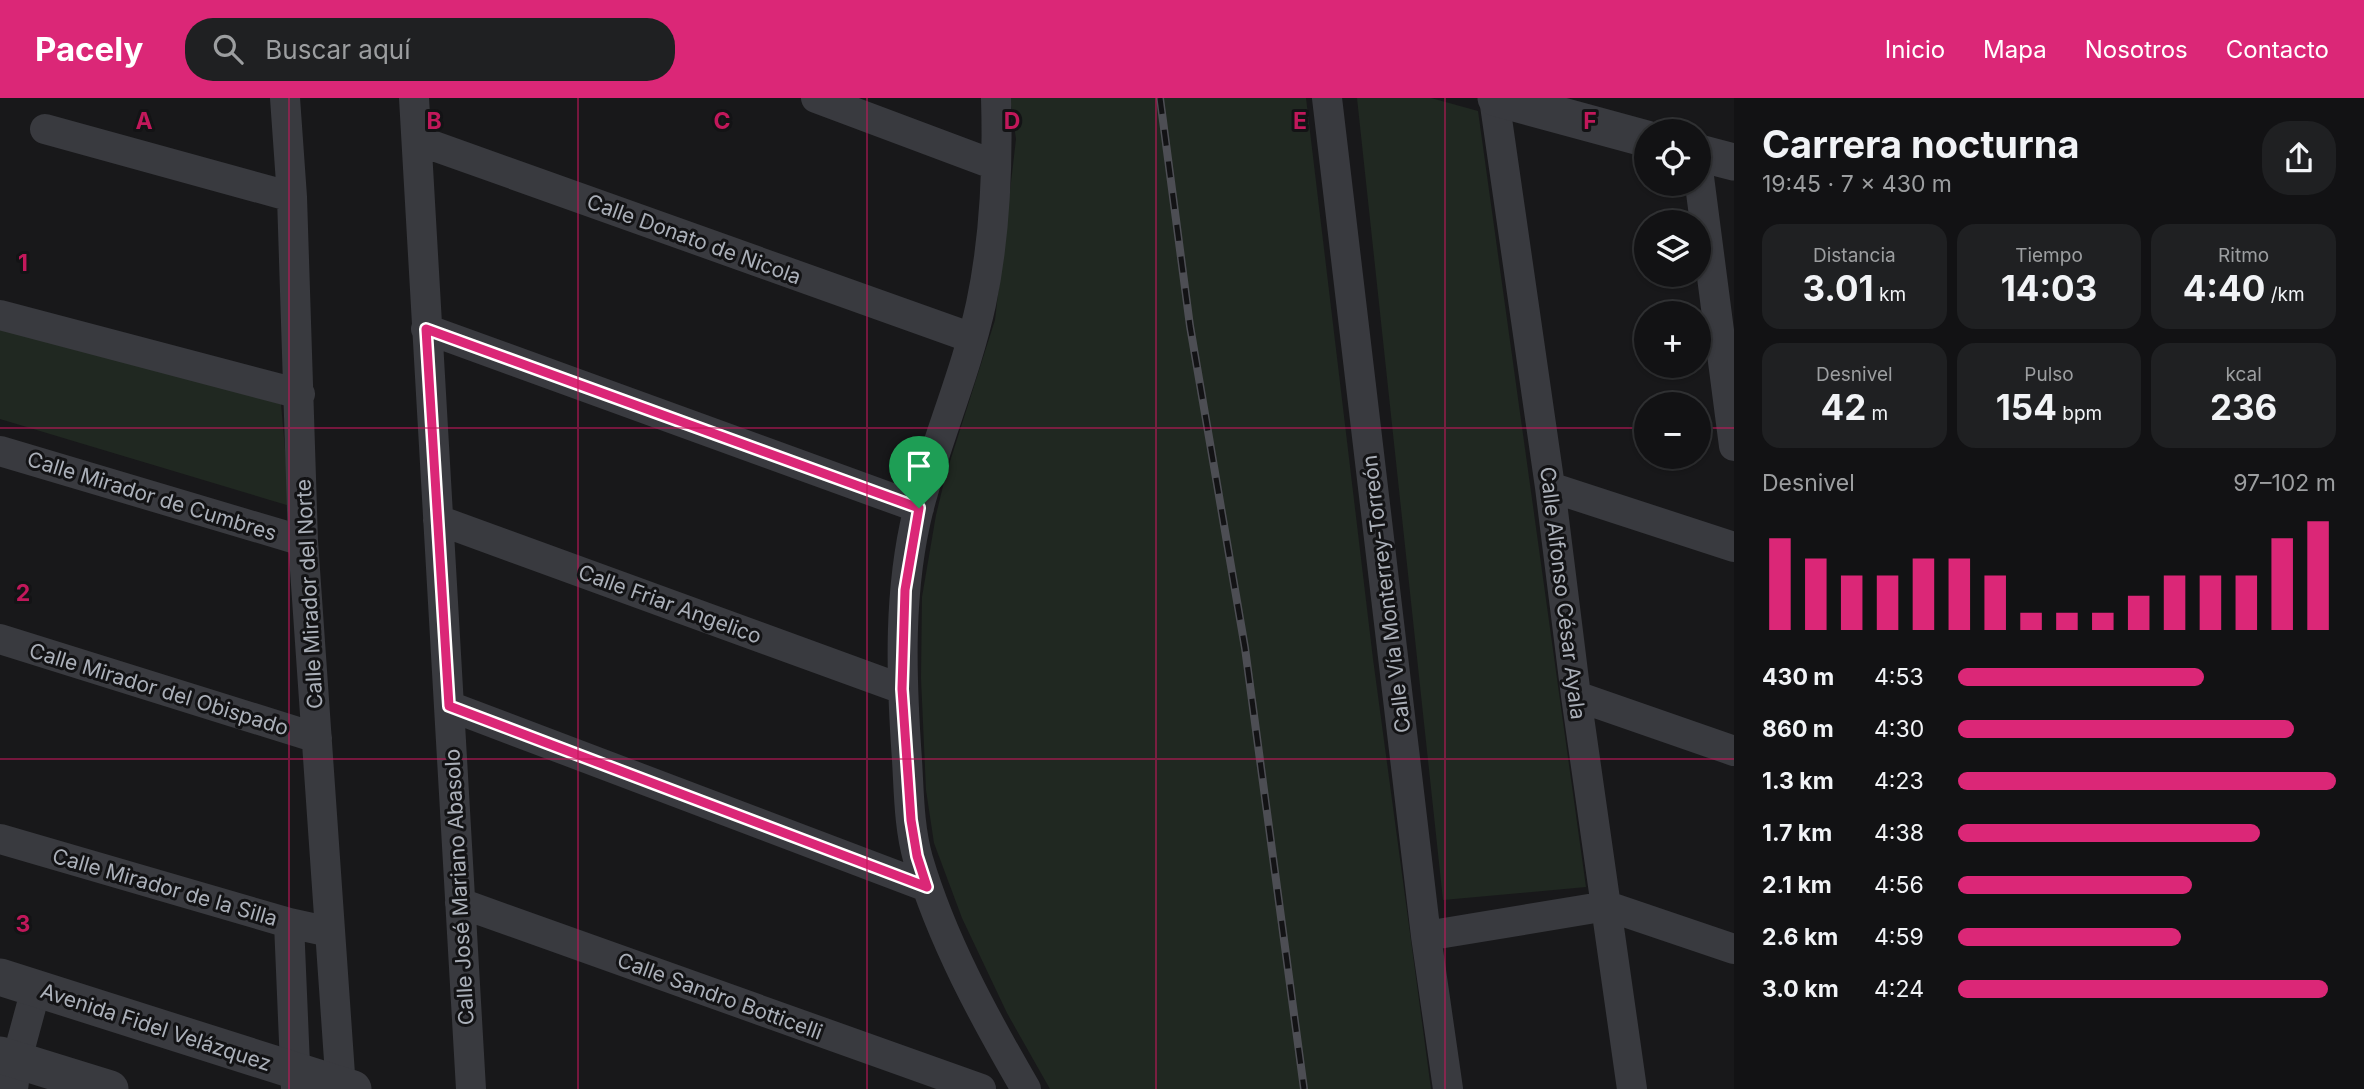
<!DOCTYPE html>
<html lang="es">
<meta charset="utf-8">
<style>
body{margin:0;font-family:Inter,sans-serif;background:#1f2022;color:#f1f3f6;height:100vh;display:flex;flex-direction:column;font-size:26px;white-space:nowrap}
*{box-sizing:border-box;margin:0}
p{font-size:23px;color:#9c9ea0}
.icon{flex:none;width:38px;height:38px;fill:none;stroke:currentColor;stroke-width:2;stroke-linecap:round;stroke-linejoin:round}
.map{position:relative;flex:1;overflow:hidden}
.drawer{display:flex;flex-direction:column;background:#121214;width:630px}
.drawer>*{flex:none}
.fabs{position:absolute;left:1634px;top:21px;display:grid;gap:14px}
.fabs a{display:grid;place-items:center;width:77px;height:77px;border-radius:50%;background:#121214;box-shadow:0 2px 5px #0004,0 0 0 2px #313234;font-size:35px}
.pin{position:absolute;display:grid;place-items:center;width:60px;height:60px;color:#fff;margin:-72px -30px;border-radius:50% 50% 50% 0;rotate:-45deg;box-shadow:0 0 7px #0007}
.pin .icon{rotate:45deg}
.round{display:grid;place-items:center;flex:none;width:74px;height:74px;border-radius:28px;background:#1f2022}
.overview{display:flex;align-items:center;justify-content:space-between;height:119px;padding:0 28px}
h1{font-size:38px;font-weight:700;line-height:52px}
.metrics{display:grid;grid-template-columns:repeat(3,1fr);gap:10px;height:119px;padding:7px 28px}
.metrics div{display:grid;align-content:center;border-radius:18px;background:#1f2022;text-align:center}
.metrics b{font-size:35px;font-weight:700}
.metrics small{font-size:19px;font-weight:400}
.metrics p{font-size:19px}
.chart{height:196px;padding:14px 28px}
.chart p{display:flex;justify-content:space-between}
.chart svg{width:100%;height:126px;margin-top:7px;stroke:#db2777;stroke-width:6}
ul{padding:0 28px;list-style:none;font-size:23px}
li{display:grid;grid-template-columns:112px 84px 1fr;align-items:center;height:52px}
li i{height:18px;border-radius:9px;background:#db2777}
header{display:flex;align-items:center;gap:42px;box-sizing:border-box;height:98px;padding:0 35px;background:#db2777;color:#fff}
header strong{font-size:33px}
nav{display:flex;gap:38px;margin-inline-start:auto;font-size:24px}
.search{width:490px;height:63px;background:#1f2022;display:flex;align-items:center;gap:18px;box-sizing:border-box;padding:0 24px;border-radius:28px;color:#9c9ea0;font-size:26px}
main{display:flex;flex:1;min-height:0}
.map>svg:first-child{display:block}
.green{fill:#202821}
.lines{fill:none;stroke-linecap:round;stroke-linejoin:round}
.minor{stroke:#393a3f;stroke-width:30}
.tertiary{stroke:#393a3f;stroke-width:37}
.rail-casing{stroke:#4d4e54;stroke-width:8}
.rail{stroke:#131315;stroke-width:5;stroke-dasharray:16;stroke-linecap:butt}
.route-casing{stroke:#fff;stroke-width:14}
.route{stroke:#db2777;stroke-width:9}
.grid{fill:none;stroke:#c2185b;stroke-width:2;stroke-opacity:0.55}
.labels{text-anchor:middle;dominant-baseline:central;stroke-width:6;stroke-linejoin:round;paint-order:stroke}
.street-label{font-size:21px;fill:#abb0b9;stroke:#131315}
.grid-label{font-size:23px;text-anchor:middle;font-weight:bold;fill:#c2185b;stroke:#131315;stroke-width:6;stroke-linejoin:round;paint-order:stroke}
</style>
<header>
<strong>Pacely</strong>
<div class="search"><svg class="icon" aria-label="search" viewBox="0 0 24 24"><circle cx="10" cy="10" r="6"/><path d="M15 15l6 6"/></svg>Buscar aquí</div>
<nav><a>Inicio</a><a>Mapa</a><a>Nosotros</a><a>Contacto</a></nav>
</header>
<main>
<div class="map">
<svg width="1734" height="991" viewBox="0 0 1734 991">
<rect width="100%" height="100%" fill="#18181a"/>
<path class="green" d="M1010 0H1306L1373 561 1431 991H1050L1007 915 962 820 934 745 926 692 921 580 922 499 936 417 946 376 995 222 1016 41Z
M1357 0H1431L1478 13 1586 789 1443 802Z
M0 229 281 306 290 408 0 321Z"/>
<g class="lines">
<path class="minor" d="M285 0 292 99 303 443 341 991
M414 0 471 991
M816 0 995 67
M996 0C998 67 995 140 981 206 966 275 937 340 919 409 898 491 901 577 907 662 909 695 909 729 918 761 942 842 984 919 1026 991
M1327 0 1426 838 1448 991
M1494 0 1550 389 1576 598 1632 991
M45 31 292 99
M417 42 972 240
M1699 79 1734 348
M0 217 300 296
M426 231 919 410
M0 353 303 443
M1550 389 1734 449
M438 422 902 591
M0 541 317 640
M1576 598 1734 653
M449 608 927 789
M0 741 289 825 330 834
M460 805 981 991
M289 825 296 991
M1426 838 1607 808 1734 851
M13 991 17 961 36 891"/>
<path class="tertiary" d="M1496 0 1647 41
M1699 55 1734 64
M0 879 353 991
M0 957 110 991"/>
<g class="rail-casing">
<path id="rail" d="M1160 0 1190 228 1245 550 1304 991"/>
</g>
<use href="#rail" class="rail"/>
</g>
<g class="lines">
<g class="route-casing">
<path id="route" d="M426 231 919 410 905 492 902 591 911 722 917 758 927 789 449 608Z"/>
</g>
<use href="#route" class="route"/>
</g>
<path class="grid" d="M289 0V991M578 0V991M867 0V991M1156 0V991M1445 0V991M0 330H1647M1699 330H1734M0 661H1734"/>
<g class="labels">
<g class="street-label">
<text transform="translate(694 141) rotate(20)">Calle Donato de Nicola</text>
<text transform="translate(152 398) rotate(17)">Calle Mirador de Cumbres</text>
<text transform="translate(1563 495) rotate(83)">Calle Alfonso César Ayala</text>
<text transform="translate(309 496) rotate(-93)">Calle Mirador del Norte</text>
<text transform="translate(1386 496) rotate(-97)">Calle Vía Monterrey-Torreón</text>
<text transform="translate(670 506) rotate(20)">Calle Friar Angelico</text>
<text transform="translate(159 591) rotate(17)">Calle Mirador del Obispado</text>
<text transform="translate(165 789) rotate(16)">Calle Mirador de la Silla</text>
<text transform="translate(459 789) rotate(-93)">Calle José Mariano Abasolo</text>
<text transform="translate(720 898) rotate(20)">Calle Sandro Botticelli</text>
<text transform="translate(156 929) rotate(18)">Avenida Fidel Velázquez</text>
</g>
</g>
<g class="grid-label">
<text x="144" y="31">A</text>
<text x="434" y="31">B</text>
<text x="722" y="31">C</text>
<text x="1012" y="31">D</text>
<text x="1300" y="31">E</text>
<text x="1590" y="31">F</text>
<text x="23" y="173">1</text>
<text x="23" y="503">2</text>
<text x="23" y="834">3</text>
</g>
</svg>
<div class="fabs">
<a><svg class="icon" aria-label="locate" viewBox="0 0 24 24"><circle cx="12" cy="12" r="6"/><path d="M12 2v4M12 18v4M2 12h4M18 12h4"/></svg></a>
<a><svg class="icon" aria-label="layers" viewBox="0 0 24 24"><path d="M12 4l9 5-9 5-9-5zM3 14l9 5 9-5"/></svg></a>
<a>+</a>
<a>−</a>
</div>
<div class="pin" style="left:919px;top:410px;background:#1e9e55"><svg class="icon" aria-label="arrive" viewBox="0 0 24 24"><path d="M6 21V4h12l-3 4 3 4H6"/></svg></div>
</div>
<section class="drawer">
<div class="overview"><div><h1>Carrera nocturna</h1><p>19:45 · 7 × 430 m</p></div><a class="round"><svg class="icon" aria-label="share" viewBox="0 0 24 24"><path d="M12 15V3M7 8l5-5 5 5M5 13v7h14v-7"/></svg></a></div>
<div class="metrics">
<div><p>Distancia</p><b>3.01<small> km</small></b></div>
<div><p>Tiempo</p><b>14:03</b></div>
<div><p>Ritmo</p><b>4:40<small> /km</small></b></div>
</div>
<div class="metrics">
<div><p>Desnivel</p><b>42<small> m</small></b></div>
<div><p>Pulso</p><b>154<small> bpm</small></b></div>
<div><p>kcal</p><b>236</b></div>
</div>
<div class="chart"><p><span>Desnivel</span>97–102 m</p>
<svg viewBox="0 0 160 44" preserveAspectRatio="none"><path d="M5 44V12M15 44V19M25 44V25M35 44V25M45 44V19M55 44V19M65 44V25M75 44V38M85 44V38M95 44V38M105 44V32M115 44V25M125 44V25M135 44V25M145 44V12M155 44V6"/></svg>
</div>
<ul>
<li><b>430 m</b>4:53<i style="width:65%"></i></li>
<li><b>860 m</b>4:30<i style="width:89%"></i></li>
<li><b>1.3 km</b>4:23<i style="width:100%"></i></li>
<li><b>1.7 km</b>4:38<i style="width:80%"></i></li>
<li><b>2.1 km</b>4:56<i style="width:62%"></i></li>
<li><b>2.6 km</b>4:59<i style="width:59%"></i></li>
<li><b>3.0 km</b>4:24<i style="width:98%"></i></li>
</ul>
</section>
</main>
